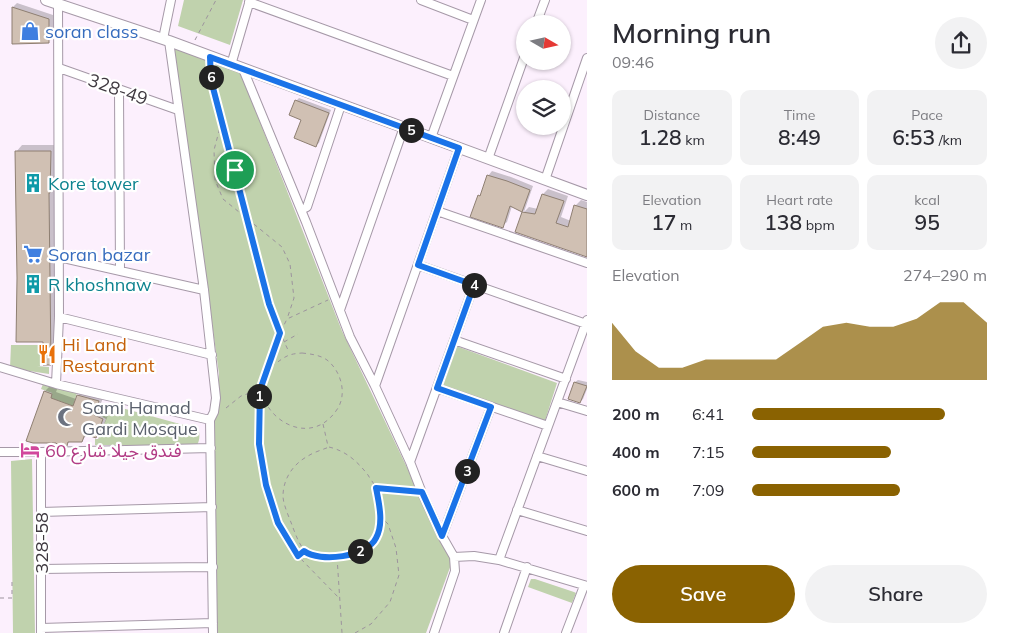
<!DOCTYPE html>
<meta charset="utf-8">
<style>
body{margin:0;font-family:Mulish,"Noto Sans Arabic",sans-serif;background:#f2f2f3;color:#2b2b33;height:100vh;display:flex;flex-direction:column;font-size:19px;white-space:nowrap}
*{box-sizing:border-box;margin:0}
p{font-size:16px;color:#7c7c81}
.icon{flex:none;width:28px;height:28px;fill:none;stroke:currentColor;stroke-width:2;stroke-linecap:round;stroke-linejoin:round}
.map{position:relative;flex:1;overflow:hidden}
.sheet{display:flex;flex-direction:column;background:#fff;width:425px}
.sheet>*{flex:none}
.needle{width:32px;rotate:99deg}
.buttons{position:absolute;left:516px;top:15px;display:grid;gap:10px}
.buttons a{display:grid;place-items:center;width:55px;height:55px;border-radius:50%;background:#fff;box-shadow:0 1px 4px #0004;font-size:25px}
.pin{position:absolute;display:grid;place-items:center;width:42px;height:42px;color:#fff;margin:-21px;border:2px solid #fff;border-radius:50%;box-shadow:0 1px 5px #0007}
.km{position:absolute;width:25px;height:25px;margin:-12px;border-radius:50%;background:#222;color:#fff;font-size:14px;line-height:25px;text-align:center}
.round{display:grid;place-items:center;flex:none;width:52px;height:52px;border-radius:26px;background:#f2f2f3}
.head{display:flex;align-items:center;justify-content:space-between;height:85px;padding:0 25px}
h1{font-size:28px;font-weight:600;line-height:38px}
.figures{display:grid;grid-template-columns:repeat(3,1fr);gap:8px;height:85px;padding:5px 25px}
.figures div{display:grid;align-content:center;border-radius:10px;background:#f2f2f3;text-align:center}
.figures b{font-size:21px;font-weight:600}
.figures small{font-size:14px;font-weight:400}
.figures p{font-size:14px}
.chart{height:140px;padding:10px 25px}
.chart p{display:flex;justify-content:space-between}
.chart svg{width:100%;height:90px;margin-top:5px;fill:#8a6201;opacity:.7}
.button{display:flex;gap:10px;margin-top:auto;padding:10px 25px}
.button a{flex:1;height:58px;border-radius:30px;background:#8a6201;color:#fff;font-size:20px;font-weight:600;line-height:58px;text-align:center}
.button a+a{background:#f2f2f3;color:#2b2b33}
ul{padding:0 25px;list-style:none;font-size:16px}
li{display:grid;grid-template-columns:80px 60px 1fr;align-items:center;height:38px}
li i{height:12px;border-radius:6px;background:#8a6201}
main{display:flex;flex:1;min-height:0}
.map>svg:first-child{display:block}
.green{fill:#c0d2ad}
.shadow{fill:#0003}
.building{fill:#d0c0b3;stroke:#8e7f72}
.lines{fill:none;stroke-linecap:round;stroke-linejoin:round}
.minor-casing{stroke:#a699a8;stroke-width:10}
.tertiary-casing{stroke:#a699a8;stroke-width:12}
.path{stroke:#9c939d;stroke-width:1;stroke-dasharray:4 4;stroke-linecap:butt}
.minor{stroke:#fff;stroke-width:8}
.tertiary{stroke:#fff;stroke-width:10}
.route-casing{stroke:#fff;stroke-width:10}
.route{stroke:#1a73e8;stroke-width:6}
.labels{text-anchor:middle;dominant-baseline:central;stroke-width:4.5;stroke-linejoin:round;paint-order:stroke}
.shop-label{font-size:18px;fill:#366cbe;stroke:#fff;text-anchor:start}
.street-label{font-size:18px;fill:#3e383f;stroke:#fff}
.culture-label{font-size:18px;fill:#0d838f;stroke:#fff;text-anchor:start}
.food-label{font-size:18px;fill:#c56008;stroke:#fff;text-anchor:start}
.worship-label{font-size:18px;fill:#5b616d;stroke:#fff;text-anchor:start}
.hotel-label{font-size:18px;fill:#b23c85;stroke:#fff;text-anchor:start}
</style>
<main>
<div class="map">
<svg width="587" height="633" viewBox="0 0 587 633">
<rect width="100%" height="100%" fill="#fcf0fd"/>
<path class="green" d="M184 0H243L230 45 178 26Z
M174 47 240 71 342 331 452 562 426 633H216L210 418 217 410 219 374Z
M11 345H41L40 366H37L49 367V374L10 368Z
M456 346 557 383 545 421 443 385Z
M43 384 77 393 73 406 51 398 52 393 41 389Z
M100 405 122 408 198 429C200 433 200 441 197 445H95V439H98L106 419 97 414Z
M32 459 35 633H13L11 461Z
M531 579H535L574 592 576 593 572 603 528 587Z"/>
<path class="shadow" d="M17 3 53 15V38L48 42H13V7Z
M299 98 331 110 319 143 316 145 302 119 296 101Z
M22 145H56V186L55 188 57 357 51 363 44 341 18 278 16 152Z
M492 171 511 177 533 186 524 212 529 207 538 209 543 194 548 189 568 196 561 217 571 221 575 206 581 200 587 202V256L516 231 524 211 512 206 507 222 502 226 479 196 483 192 488 176Z
M578 380 587 382V389L583 399 580 402 570 399 575 382Z
M51 385 58 387 56 392 76 399 78 395 84 389 104 395 99 409 109 413 102 430 96 436 88 434 81 441H70L66 445 57 441 28 440 45 391Z"/>
<path class="building" d="M12 7 49 19V43L12 44Z
M295 100 329 113 316 147 294 138 301 120 289 115Z
M15 151H51L50 193H49L51 365H43V342H16L17 278Z
M487 175 507 181 530 190 522 212 510 206 503 228 470 217 478 195 480 196Z
M542 194 564 201 556 223 568 227 574 205 587 209V257L515 232 522 212 535 214Z
M574 382 587 386 580 403 568 399Z
M44 391 52 394 51 398 73 406 77 395 99 401 94 415 103 419 96 438 85 434 82 442H68L67 446H59L56 443H33L26 441Z"/>
<g class="lines">
<g class="minor-casing">
<path id="minor" d="M421 0 473 20
M249 2 453 76
M536 24 545 0
M163 39 171 0
M169 41 204 290 216 398 214 412 210 420 213 633
M231 65 250 0
M59 68 178 110
M243 69 306 222 350 337 375 386 410 462 422 493 442 536 454 557 474 556 499 560 587 586
M119 90 120 271
M431 138 481 0
M488 159 525 55
M545 180 587 58
M301 210 307 207 341 105
M437 211 587 263
M59 257 204 290
M418 265 586 324
M340 310 404 127
M59 317 212 355
M454 340 566 379
M0 367 56 384 210 420
M56 384 59 317 58 1
M375 386 459 148
M437 388 548 426
M557 402 587 411
M0 452H41L211 448
M41 452V633
M537 456 587 471
M410 462 474 285
M517 510 587 531
M41 512 212 507
M442 536 491 407
M499 560 587 320
M42 569 113 568 213 567
M41 628 213 623
M434 633 455 571 454 557
M504 633 527 567
M566 633 584 586"/>
</g>
<g class="tertiary-casing">
<path id="tertiary" d="M46 0 169 41 587 195"/>
</g>
<path class="path" d="M195 40 216 0
M211 67V80L222 120 214 150 215 180 223 199 282 247 290 264 294 298 287 319
M222 121 248 219
M249 223C260 267 269 311 289 352
M284 342 298 334
M302 353C311 354 320 355 327 360 341 371 347 393 338 408 304 462 233 395 275 364 286 356 288 354 302 353Z
M267 369 280 333 287 319 328 300
M262 385 259 392V444L266 485 278 523 298 556 340 599
M226 408 241 396 259 390
M323 424 328 446
M329 447C346 451 357 461 368 475 370 479 374 483 376 488 381 499 380 514 379 525 379 530 378 536 376 540 366 555 320 564 306 552 299 545 295 533 292 525 289 517 283 504 283 496 283 479 293 464 308 456 314 452 322 450 329 447Z
M378 488 413 492
M337 557 342 633
M0 598H12V581H10
M355 633 371 624 390 602 399 575 396 548 388 524 380 516"/>
<use href="#minor" class="minor"/>
<use href="#tertiary" class="tertiary"/>
</g>
<g class="lines">
<g class="route-casing">
<path id="route" d="M210 57 459 148 418 265 474 285 437 388 491 407 442 536 422 492 376 488C379 503 384 524 376 538 367 557 320 563 304 551L298 556 278 523 266 485 259 444 260 390 280 333 269 304 211 80Z"/>
</g>
<use href="#route" class="route"/>
</g>
<defs>
<g id="shop-bare" transform="scale(1.5)"><path d="M-5-2.5h2.3a2.7 3.5 0 0 1 5.4 0H5L5.5 6h-11ZM-1.5-2.5h3a1.5 2.3 0 0 0-3 0Z" fill="#3f7fe0" stroke="#fff" stroke-width="2.5" paint-order="stroke"/></g>
<g id="building-bare" transform="scale(1.5)"><path d="M-4-6H4V6H1V3H-1V6H-4ZM-2.5-4.3h1.7v1.8h-1.7ZM.8-4.3h1.7v1.8H.8ZM-2.5-1h1.7V.8h-1.7ZM.8-1h1.7V.8H.8Z" fill="#0f9aa8" stroke="#fff" stroke-width="2.5" paint-order="stroke"/></g>
<g id="supermarket-bare" transform="scale(1.5)"><path d="M-6-5.5h2.5l.6 2H6L4.5 2H-2.5L-4.4-4H-6ZM-1.5 3.2a1.3 1.3 0 1 0 .1 0ZM3 3.2a1.3 1.3 0 1 0 .1 0Z" fill="#3f7fe0" stroke="#fff" stroke-width="2.5" paint-order="stroke"/></g>
<g id="restaurant-bare" transform="scale(1.5)"><path d="M-5-6h1v4h1v-4h1v4h1v-4h1v5L-1.5 .5V6h-2V.5L-5-1ZM5-6V6H3V1.5H1.5Q1.5-4 5-6Z" fill="#e8710a" stroke="#fff" stroke-width="2.5" paint-order="stroke"/></g>
<g id="mosque-bare" transform="scale(1.5)"><path d="M3.5-4.9A6 6 0 1 0 3.5 4.9A5 5 0 1 1 3.5-4.9Z" fill="#6b7280" stroke="#fff" stroke-width="2.5" paint-order="stroke"/></g>
<g id="hotel-bare" transform="scale(1.5)"><path d="M-6-4.5h1.5V1H6V5H4.5V3h-9V5H-6ZM-4 0a1.8 1.8 0 1 1 3.6 0ZM.5 0V-2.5h3Q6-2.5 6 0Z" fill="#d1479c" stroke="#fff" stroke-width="2.5" paint-order="stroke"/></g>
</defs>
<g fill-rule="evenodd">
<use href="#shop-bare" x="30" y="31"/>
<use href="#building-bare" x="33" y="183"/>
<use href="#supermarket-bare" x="33" y="254"/>
<use href="#building-bare" x="33" y="284"/>
<use href="#restaurant-bare" x="47" y="354"/>
<use href="#mosque-bare" x="67" y="417"/>
<use href="#hotel-bare" x="30" y="450"/>
</g>
<g class="labels">
<g class="shop-label">
<text x="45" y="31">soran class</text>
<text x="48" y="254">Soran bazar</text>
</g>
<g class="street-label">
<text transform="translate(118 89) rotate(19)">328-49</text>
<text transform="translate(41 543) rotate(-90)">328-58</text>
</g>
<g class="culture-label">
<text x="48" y="183">Kore tower</text>
<text x="48" y="284">R khoshnaw</text>
</g>
<g class="food-label">
<text x="62" y="344">Hi Land<tspan x="62" dy="21">Restaurant</tspan></text>
</g>
<g class="worship-label">
<text x="82" y="407">Sami Hamad<tspan x="82" dy="21">Gardi Mosque</tspan></text>
</g>
<g class="hotel-label">
<text x="45" y="450">فندق جيلا شارع 60</text>
</g>
</g>
</svg>
<div class="buttons">
<a><svg class="needle" viewBox="-14 -14 28 28"><path d="M0-13l5 13h-10z" fill="#e53935"/><path d="M0 13l5-13h-10z" fill="#7c7c81"/></svg></a>
<a><svg class="icon" aria-label="layers" viewBox="0 0 24 24"><path d="M12 4l9 5-9 5-9-5zM3 14l9 5 9-5"/></svg></a>
</div>
<div class="pin" style="left:235px;top:170px;background:#1e9e55"><svg class="icon" aria-label="arrive" viewBox="0 0 24 24"><path d="M6 21V4h12l-3 4 3 4H6"/></svg></div>
<b class="km" style="left:259px;top:396px">1</b>
<b class="km" style="left:360px;top:551px">2</b>
<b class="km" style="left:467px;top:471px">3</b>
<b class="km" style="left:474px;top:285px">4</b>
<b class="km" style="left:411px;top:130px">5</b>
<b class="km" style="left:211px;top:77px">6</b>
</div>
<section class="sheet">
<div class="head"><div><h1>Morning run</h1><p>09:46</p></div><a class="round"><svg class="icon" aria-label="share" viewBox="0 0 24 24"><path d="M12 15V3M7 8l5-5 5 5M5 13v7h14v-7"/></svg></a></div>
<div class="figures">
<div><p>Distance</p><b>1.28<small> km</small></b></div>
<div><p>Time</p><b>8:49</b></div>
<div><p>Pace</p><b>6:53<small> /km</small></b></div>
</div>
<div class="figures">
<div><p>Elevation</p><b>17<small> m</small></b></div>
<div><p>Heart rate</p><b>138<small> bpm</small></b></div>
<div><p>kcal</p><b>95</b></div>
</div>
<div class="chart"><p><span>Elevation</span>274–290 m</p>
<svg viewBox="0 0 160 44" preserveAspectRatio="none"><path d="M0 44V16L10 30L20 38L30 38L40 34L50 34L60 34L70 34L80 26L90 18L100 16L110 18L120 18L130 14L140 6L150 6L160 16V44z"/></svg>
</div>
<ul>
<li><b>200 m</b>6:41<i style="width:82%"></i></li>
<li><b>400 m</b>7:15<i style="width:59%"></i></li>
<li><b>600 m</b>7:09<i style="width:63%"></i></li>
</ul>
<div class="button"><a>Save</a><a>Share</a></div>
</section>
</main>
